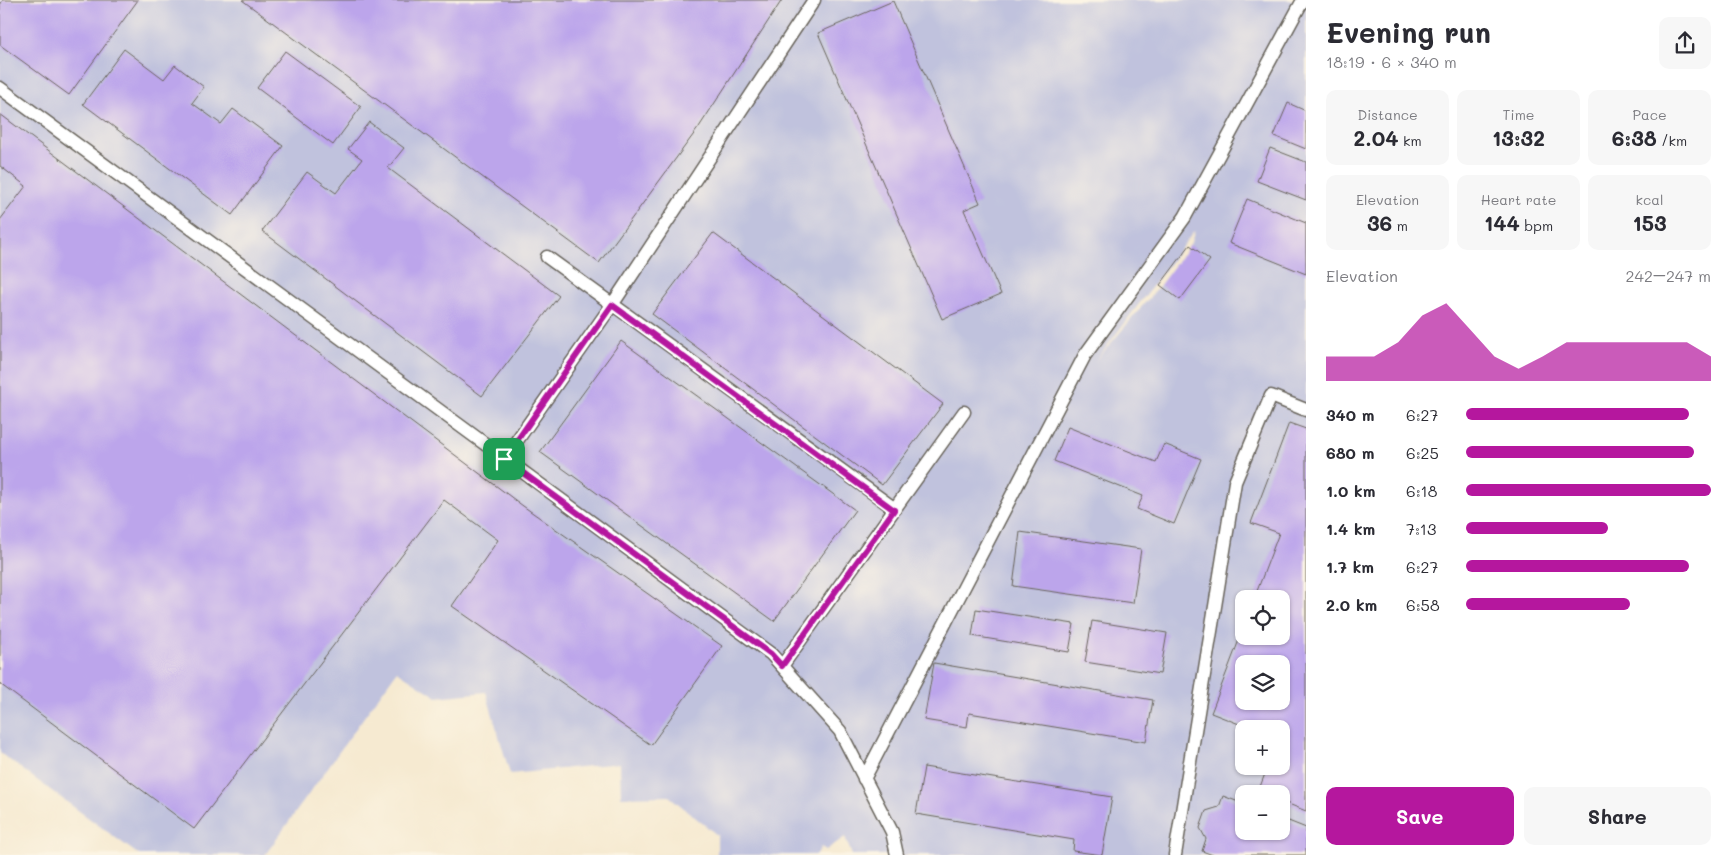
<!DOCTYPE html>
<meta charset="utf-8">
<style>
body{margin:0;font-family:Mali,sans-serif;background:#f7f7f7;color:#2b2b33;height:100vh;display:flex;flex-direction:column;font-size:19px;white-space:nowrap}
*{box-sizing:border-box;margin:0}
p{font-size:16px;color:#7c7c81}
.icon{flex:none;width:28px;height:28px;fill:none;stroke:currentColor;stroke-width:2;stroke-linecap:round;stroke-linejoin:round}
.map{position:relative;flex:1;overflow:hidden}
.details{display:flex;flex-direction:column;background:#fff;width:425px}
.details>*{flex:none}
.tools{position:absolute;left:1235px;top:590px;display:grid;gap:10px}
.tools a{display:grid;place-items:center;width:55px;height:55px;border-radius:10px;background:#fff;box-shadow:0 1px 4px #0004;font-size:25px}
.pin{position:absolute;display:grid;place-items:center;width:42px;height:42px;color:#fff;margin:-21px;border-radius:10px;box-shadow:0 2px 8px #0006}
.round{display:grid;place-items:center;flex:none;width:52px;height:52px;border-radius:10px;background:#f7f7f7}
.overview{display:flex;align-items:center;justify-content:space-between;height:85px;padding:0 20px}
h1{font-size:28px;font-weight:700;line-height:38px}
.stats{display:grid;grid-template-columns:repeat(3,1fr);gap:8px;height:85px;padding:5px 20px}
.stats div{display:grid;align-content:center;border-radius:10px;background:#f7f7f7;text-align:center}
.stats b{font-size:21px;font-weight:700}
.stats small{font-size:14px;font-weight:400}
.stats p{font-size:14px}
.chart{height:140px;padding:10px 20px}
.chart p{display:flex;justify-content:space-between}
.chart svg{width:100%;height:90px;margin-top:5px;fill:#b5179e;opacity:.7}
.cta{display:flex;gap:10px;margin-top:auto;padding:10px 20px}
.cta a{flex:1;height:58px;border-radius:10px;background:#b5179e;color:#fff;font-size:20px;font-weight:700;line-height:58px;text-align:center}
.cta a+a{background:#f7f7f7;color:#2b2b33}
ul{padding:0 20px;list-style:none;font-size:16px}
li{display:grid;grid-template-columns:80px 60px 1fr;align-items:center;height:38px}
li i{height:12px;border-radius:6px;background:#b5179e}
main{display:flex;flex:1;min-height:0}
.map>svg:first-child{display:block}
.industrial{fill:#c0c2dd;fill-rule:evenodd}
.building{fill:#bca5eb;fill-rule:evenodd}
.lines{fill:none;stroke-linecap:round;stroke-linejoin:round}
.lane-casing{stroke:#68645b;stroke-width:15}
.lane{stroke:#fff;stroke-width:12}
.route-casing{stroke:#fff;stroke-width:10}
.route{stroke:#b5179e;stroke-width:6}
</style>
<main>
<div class="map">
<svg width="1306" height="855" viewBox="0 0 1306 855">
<rect width="100%" height="100%" fill="#fcf5e5"/>
<filter id="ink" filterUnits="userSpaceOnUse"><feTurbulence type="fractalNoise" baseFrequency=".02" numOctaves="2"/><feDisplacementMap in="SourceGraphic" scale="10" xChannelSelector="R" yChannelSelector="G"/><feConvolveMatrix kernelMatrix="1 2 1 2 8 2 1 2 1" color-interpolation-filters="sRGB"/></filter>
<filter id="wash" filterUnits="userSpaceOnUse"><feTurbulence type="fractalNoise" baseFrequency=".0096" numOctaves="4" result="noise"/><feDisplacementMap in="SourceGraphic" scale="20" xChannelSelector="R" yChannelSelector="G"/><feGaussianBlur stdDeviation="1.12" result="paint"/><feColorMatrix in="noise" values="0 0 0 0 0 0 0 0 0 0 0 0 0 0 0 0 0 1.4 0 .05"/><feComposite in="paint" operator="in"/></filter>
<g filter="url(#wash)">
<rect width="100%" height="100%" fill="#f6ead1"/>
<path class="industrial" d="M0 0H1306V855H852L845 837 826 850 821 847 817 855H717V835L669 796 621 797 620 763 510 774 486 692 437 697 397 671 265 855H139L0 753ZM1195 230 1190 245 1160 285 1095 362ZM1244 599H1281V636H1244ZM1244 664H1281V701H1244ZM1244 729H1281V766H1244ZM1244 794H1281V831H1244Z"/>
<g id="blocks">
<path class="building" d="M3 0H138L69 95 0 45V5Z
M242 0H782L699 127 599 263Z
M893 1 980 203 964 210 1001 294 942 319 818 33Z
M124 49 164 79 175 65 204 87 192 103 221 124 233 109 283 146 232 215 83 104Z
M285 51 361 107 333 145 257 88Z
M1288 103 1306 111V149L1274 136Z
M0 114 523 506 722 646 651 745 452 606 498 540 444 500 194 829 0 684V220L26 186 0 166Z
M369 122 404 148 388 168 559 296 482 396 262 231 307 172 336 193 362 159 348 149Z
M1270 148 1306 162V200L1257 181Z
M1247 199 1306 223V274L1229 243Z
M713 233 943 404 882 485 652 314Z
M1190 245 1210 260 1180 300 1160 285Z
M621 341 855 510 774 621 540 452Z
M1289 423 1306 429V811L1281 801V794L1258 792 1268 766H1281V729H1252L1211 713 1244 627V636H1281V599H1254L1279 533 1251 523ZM1244 664H1281V701H1244Z
M1068 427 1156 462 1164 444 1201 459 1174 524 1137 509 1143 496 1054 461Z
M1020 532 1141 549 1133 603 1013 586Z
M976 609 1074 624 1069 652 972 636Z
M1092 621 1167 633 1160 674 1085 662Z
M934 663 1153 700 1146 742 969 713 967 727 924 720Z
M924 767 1112 797 1102 855 1073 851 1074 840 916 814Z
M1223 796 1244 804V831H1281V818L1306 828V855H1213L1202 851 1206 839 1200 828 1206 811 1219 807Z"/>
</g>
</g>
<g filter="url(#ink)">
<use href="#blocks" fill-opacity="0" stroke="#68645b" stroke-width="1"/>
<g class="lines">
<g class="lane-casing">
<path id="lane" d="M0 88 771 654 840 731 892 832 897 855
M547 257 895 509
M504 459 612 305 814 0
M782 666 964 412
M864 779 1085 355 1185 217 1303 0
M1175 855 1235 482 1271 396 1306 410"/>
</g>
<use href="#lane" class="lane"/>
</g>
</g>
<g class="lines" filter="url(#ink)">
<g class="route-casing">
<path id="route" d="M612 305 894 510 782 666 771 654 504 459Z"/>
</g>
<use href="#route" class="route"/>
</g>
</svg>
<div class="tools">
<a><svg class="icon" aria-label="locate" viewBox="0 0 24 24"><circle cx="12" cy="12" r="6"/><path d="M12 2v4M12 18v4M2 12h4M18 12h4"/></svg></a>
<a><svg class="icon" aria-label="layers" viewBox="0 0 24 24"><path d="M12 4l9 5-9 5-9-5zM3 14l9 5 9-5"/></svg></a>
<a>+</a>
<a>−</a>
</div>
<div class="pin" style="left:504px;top:459px;background:#1e9e55"><svg class="icon" aria-label="arrive" viewBox="0 0 24 24"><path d="M6 21V4h12l-3 4 3 4H6"/></svg></div>
</div>
<section class="details">
<div class="overview"><div><h1>Evening run</h1><p>18:19 · 6 × 340 m</p></div><a class="round"><svg class="icon" aria-label="share" viewBox="0 0 24 24"><path d="M12 15V3M7 8l5-5 5 5M5 13v7h14v-7"/></svg></a></div>
<div class="stats">
<div><p>Distance</p><b>2.04<small> km</small></b></div>
<div><p>Time</p><b>13:32</b></div>
<div><p>Pace</p><b>6:38<small> /km</small></b></div>
</div>
<div class="stats">
<div><p>Elevation</p><b>36<small> m</small></b></div>
<div><p>Heart rate</p><b>144<small> bpm</small></b></div>
<div><p>kcal</p><b>153</b></div>
</div>
<div class="chart"><p><span>Elevation</span>242–247 m</p>
<svg viewBox="0 0 160 44" preserveAspectRatio="none"><path d="M0 44V32L10 32L20 32L30 25L40 12L50 6L60 19L70 32L80 38L90 32L100 25L110 25L120 25L130 25L140 25L150 25L160 32V44z"/></svg>
</div>
<ul>
<li><b>340 m</b>6:27<i style="width:91%"></i></li>
<li><b>680 m</b>6:25<i style="width:93%"></i></li>
<li><b>1.0 km</b>6:18<i style="width:100%"></i></li>
<li><b>1.4 km</b>7:13<i style="width:58%"></i></li>
<li><b>1.7 km</b>6:27<i style="width:91%"></i></li>
<li><b>2.0 km</b>6:58<i style="width:67%"></i></li>
</ul>
<div class="cta"><a>Save</a><a>Share</a></div>
</section>
</main>
